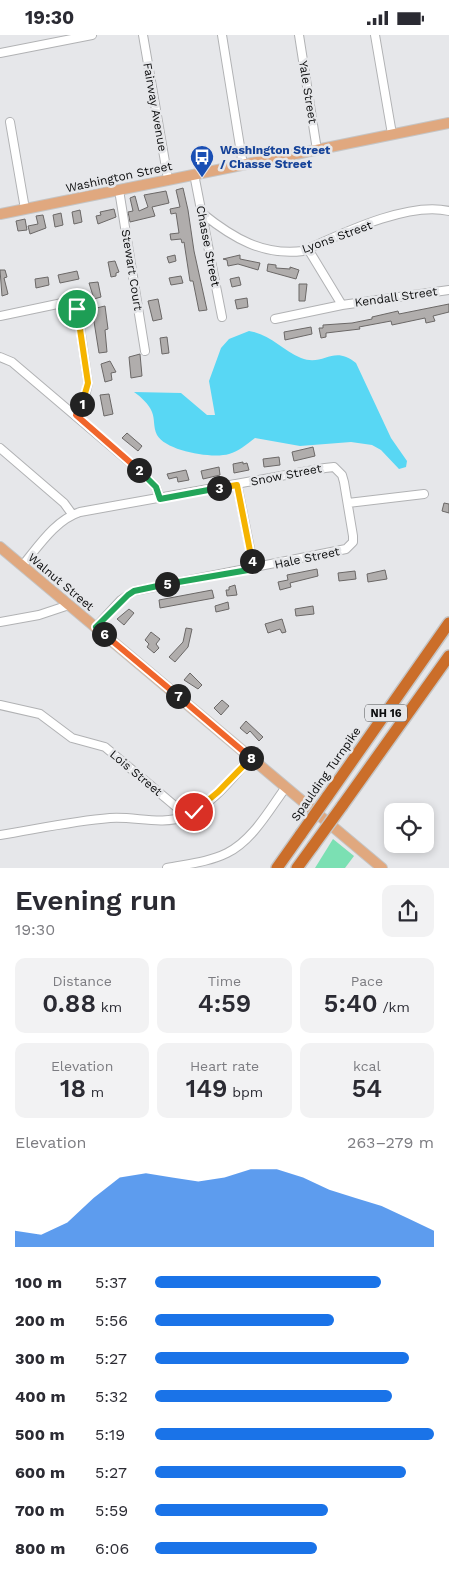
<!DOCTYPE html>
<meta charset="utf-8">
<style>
body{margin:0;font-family:"Work Sans",sans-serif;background:#f2f2f3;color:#2b2b33;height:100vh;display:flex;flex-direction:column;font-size:19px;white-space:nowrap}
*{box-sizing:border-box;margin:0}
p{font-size:16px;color:#7c7c81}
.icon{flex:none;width:28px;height:28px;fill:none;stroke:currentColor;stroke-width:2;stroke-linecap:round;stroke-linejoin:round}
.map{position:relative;height:833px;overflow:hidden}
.details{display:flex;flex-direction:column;background:#fff;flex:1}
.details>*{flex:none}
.fabs{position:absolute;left:384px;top:768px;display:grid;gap:10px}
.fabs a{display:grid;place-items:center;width:50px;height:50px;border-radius:10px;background:#fff;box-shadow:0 2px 8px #0003;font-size:25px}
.pin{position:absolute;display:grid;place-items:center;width:42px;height:42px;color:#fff;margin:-21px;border:2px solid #fff;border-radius:50%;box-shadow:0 1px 5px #0007}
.km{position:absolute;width:25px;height:25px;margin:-12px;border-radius:50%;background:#222;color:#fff;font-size:14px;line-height:25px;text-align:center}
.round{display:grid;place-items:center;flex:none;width:52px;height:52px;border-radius:10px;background:#f2f2f3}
.summary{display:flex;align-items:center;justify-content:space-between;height:85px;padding:0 15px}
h1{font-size:28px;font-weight:600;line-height:38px}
.metrics{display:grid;grid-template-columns:repeat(3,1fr);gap:8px;height:85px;padding:5px 15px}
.metrics div{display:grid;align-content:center;border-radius:10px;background:#f2f2f3;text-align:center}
.metrics b{font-size:25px;font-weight:600}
.metrics small{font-size:14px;font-weight:400}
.metrics p{font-size:14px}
.chart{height:140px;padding:10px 15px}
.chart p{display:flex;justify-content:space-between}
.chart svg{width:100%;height:90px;margin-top:5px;fill:#1a73e8;opacity:.7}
ul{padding:0 15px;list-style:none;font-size:16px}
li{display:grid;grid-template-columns:80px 60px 1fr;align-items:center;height:38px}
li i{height:12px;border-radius:6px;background:#1a73e8}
.status{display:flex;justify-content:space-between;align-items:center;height:35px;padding:0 25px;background:#fff;direction:ltr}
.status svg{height:14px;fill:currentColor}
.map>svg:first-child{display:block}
.green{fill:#7be0b3}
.water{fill:#58d7f4}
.building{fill:#b0adac;stroke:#6b6867}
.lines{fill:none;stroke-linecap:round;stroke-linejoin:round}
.minor-casing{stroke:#b1b2b4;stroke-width:10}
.major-casing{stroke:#c5c5c5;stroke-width:12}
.highway-casing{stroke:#c5c5c5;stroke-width:14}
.minor{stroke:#fff;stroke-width:8}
.major{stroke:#e0a87f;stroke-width:10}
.highway{stroke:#cb6e2a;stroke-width:11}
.highway-bridge-casing{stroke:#c5c5c5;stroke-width:14;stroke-linecap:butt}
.highway-bridge{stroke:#cb6e2a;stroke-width:11}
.split-1-casing{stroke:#fff;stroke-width:10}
.split-2-casing{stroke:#fff;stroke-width:10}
.split-3-casing{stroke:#fff;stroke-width:10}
.split-4-casing{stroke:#fff;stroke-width:10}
.split-5-casing{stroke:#fff;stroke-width:10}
.split-6-casing{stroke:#fff;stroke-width:10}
.split-7-casing{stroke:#fff;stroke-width:10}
.split-8-casing{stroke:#fff;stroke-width:10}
.split-9-casing{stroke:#fff;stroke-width:10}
.split-1{stroke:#f5b400;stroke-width:6}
.split-2{stroke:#f0652b;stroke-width:6}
.split-3{stroke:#22a559;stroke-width:6}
.split-4{stroke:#f5b400;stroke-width:6}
.split-5{stroke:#22a559;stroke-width:6}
.split-6{stroke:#22a559;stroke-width:6}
.split-7{stroke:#f0652b;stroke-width:6}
.split-8{stroke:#f0652b;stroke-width:6}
.split-9{stroke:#f5b400;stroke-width:6}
.labels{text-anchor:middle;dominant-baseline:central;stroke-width:5;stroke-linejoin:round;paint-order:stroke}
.shield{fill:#e6e7ea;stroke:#4d4e50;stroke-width:1}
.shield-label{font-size:11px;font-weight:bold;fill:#0c0d0e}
.street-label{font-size:12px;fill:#0c0d0e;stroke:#e6e7ea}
.transit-label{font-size:12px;font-weight:bold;fill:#164399;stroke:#e6e7ea;text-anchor:start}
</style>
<div class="status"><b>19:30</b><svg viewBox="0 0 49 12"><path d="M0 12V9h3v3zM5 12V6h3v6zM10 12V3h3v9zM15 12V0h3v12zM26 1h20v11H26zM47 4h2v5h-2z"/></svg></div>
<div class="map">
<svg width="449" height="833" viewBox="0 0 449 833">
<rect width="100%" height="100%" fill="#e6e7ea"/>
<path class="green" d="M333 804 354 821 345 833H315Z"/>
<path class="water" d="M249 296C270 299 282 315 301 323 324 332 333 309 356 328L391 403 407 426 406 432 399 434 381 415 372 410 351 407 300 411 255 403C246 410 239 416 229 419 212 424 166 416 157 400 153 392 155 384 152 377 149 369 141 362 134 357L181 358 207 380H215L209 346 221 313 229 304Z"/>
<path class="building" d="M183 153 188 175 194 216 207 275 199 276 193 246H190L184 207 182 208 181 204 171 205 170 199 179 198 176 178 171 179 170 174 180 172 176 155Z
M166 156 169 168 152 172 155 181 130 187 128 177 133 176 130 163 135 161 139 176 148 172 144 160Z
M114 174 116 182 98 189 96 181 101 180 100 177Z
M80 175 82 187 74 189 72 177Z
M61 178 63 190 55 192 53 180Z
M43 180 46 193 30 199 28 191 38 189 36 181Z
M25 184 27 195 18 196 16 186Z
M175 220 176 226 169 228 167 222Z
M240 220V224L260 228 258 235 238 229 228 231 227 225 223 224Z
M115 226 119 237 116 238V241L111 242 108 227Z
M268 229 276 230V233L290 234V232L299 235 296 244 267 236Z
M0 235H5L7 242 4 243 8 259 2 261Z
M77 236 79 244 60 248 58 240Z
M181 241 183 248 171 250 169 243Z
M48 242 49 250 36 253 35 244Z
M239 242 241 250 232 252 230 244Z
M98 247 101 262 94 264 89 248Z
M299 249H307L305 266H299Z
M247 263 248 272 237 274 235 265Z
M158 264 162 284 153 286 148 266Z
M449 269V277L433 281 435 286 426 288 425 283 392 290 391 286 359 292 360 294 326 298V302L321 303 319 293H323V290L352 288 372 284V282L398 276 399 279Z
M105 271 108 294 105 295 107 317 99 318 92 274Z
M311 292 312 299 285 305 284 297Z
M167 302 169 318 162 319 160 303Z
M140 319 142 341 131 343 129 322Z
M110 326 116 337 111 338 112 345 105 347 101 329Z
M109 359 113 379 104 381 100 360Z
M127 398 142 411 138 416 122 403Z
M313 412 315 421 294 426 292 417Z
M279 422 280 430 264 432 263 424Z
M243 427V429L247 428 249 435 234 438 233 429Z
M219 432 220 440 203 444 201 436Z
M186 435 189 445 178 447 177 442 169 444 167 439Z
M444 468 449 469V478L442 476Z
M317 534 318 541 290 548 291 552 280 555 278 547 288 545 287 540Z
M385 535 387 544 368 547 367 539Z
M355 536 356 544 339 546 338 538Z
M235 550 237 560 227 561 226 555H229V552Z
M212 555 214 563 160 573 159 565Z
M228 567 229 574 216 577 215 571Z
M313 571 314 579 296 581 295 574Z
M129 574 134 578 124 590 117 584Z
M282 584 286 597 282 598 280 594 268 598 265 589Z
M186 593 192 594 188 612 175 627 169 622 183 607Z
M151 597 160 604 156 609 159 613 154 618 147 612 149 609 145 605Z
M190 638 202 650 198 654 184 645Z
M222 665 229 671 221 680 214 673Z
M246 686 263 702 259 706 250 696 247 699 240 693Z"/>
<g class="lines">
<g class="minor-casing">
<path id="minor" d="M143 0 168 144
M222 0 243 130
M299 0 317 115
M375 0 392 99
M0 18 92 0
M10 87 25 174
M194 139 222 282
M119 155 145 316
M203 179C233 203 263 221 303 216 341 199 408 166 449 176
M308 214 342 270
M0 281 67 267 73 269 78 279 88 348 84 366 76 380
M275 284 342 270 449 255
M0 322 12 327 139 435 156 452 160 464
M0 413 64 468 72 479
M237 449 254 534
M348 468 424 459
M22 531C38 512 55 485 80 477L325 433 334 432 342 440 344 447 353 501V507L346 514 134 556 121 565 96 592
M0 587 39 580 69 570
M0 670 40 679 72 703 105 712 187 781
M0 800C37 794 73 786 110 783 136 781 161 791 186 781 212 770 233 742 251 722
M167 833C187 829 209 827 227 818 253 805 269 775 286 752"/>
</g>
<g class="major-casing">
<path id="major" d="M0 179 449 88
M0 512 382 833"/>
</g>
<g class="highway-casing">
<path id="highway" d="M327 762 449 588
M342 771 449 621
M277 833 301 799
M297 833 313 811"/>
</g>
<use href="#minor" class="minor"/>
<use href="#major" class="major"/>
<use href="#highway" class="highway"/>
<g class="highway-bridge-casing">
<path id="highway-bridge" d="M301 799 327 762
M313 811 342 771"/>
</g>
<use href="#highway-bridge" class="highway-bridge"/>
</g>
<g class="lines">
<g class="split-1-casing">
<path id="split-1" d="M77 274 88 348 82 369"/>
</g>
<g class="split-2-casing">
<path id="split-2" d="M82 369 76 380 139 435"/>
</g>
<g class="split-3-casing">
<path id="split-3" d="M139 435 156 452 160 464 219 453"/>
</g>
<g class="split-4-casing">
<path id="split-4" d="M219 453 237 450 252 526"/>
</g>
<g class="split-5-casing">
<path id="split-5" d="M167 549 254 534 252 526"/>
</g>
<g class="split-6-casing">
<path id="split-6" d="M104 599 96 592 128 560 134 556 167 549"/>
</g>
<g class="split-7-casing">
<path id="split-7" d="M104 599 178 661"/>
</g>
<g class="split-8-casing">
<path id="split-8" d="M178 661 251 723"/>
</g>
<g class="split-9-casing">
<path id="split-9" d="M194 777 218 757 251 723"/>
</g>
<use href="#split-1" class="split-1"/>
<use href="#split-2" class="split-2"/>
<use href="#split-3" class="split-3"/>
<use href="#split-4" class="split-4"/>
<use href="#split-5" class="split-5"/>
<use href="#split-6" class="split-6"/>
<use href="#split-7" class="split-7"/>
<use href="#split-8" class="split-8"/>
<use href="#split-9" class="split-9"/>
</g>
<defs>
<g id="bus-pin" transform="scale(1.25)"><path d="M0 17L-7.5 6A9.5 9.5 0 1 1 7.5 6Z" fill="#1a4fb4" stroke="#e6e7ea"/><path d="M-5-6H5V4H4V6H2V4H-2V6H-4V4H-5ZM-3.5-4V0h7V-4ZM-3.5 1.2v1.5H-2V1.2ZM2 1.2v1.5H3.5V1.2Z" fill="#fff"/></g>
</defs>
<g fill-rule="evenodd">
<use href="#bus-pin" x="202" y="122"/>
</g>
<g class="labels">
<rect class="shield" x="365" y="669.5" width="42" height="17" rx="4"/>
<g class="shield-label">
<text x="386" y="678">NH 16</text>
</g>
<g class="street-label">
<text transform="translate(308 57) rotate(81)">Yale Street</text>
<text transform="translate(155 72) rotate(80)">Fairway Avenue</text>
<text transform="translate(119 142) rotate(-12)">Washington Street</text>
<text transform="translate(337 202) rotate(-20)">Lyons Street</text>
<text transform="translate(208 211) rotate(79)">Chasse Street</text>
<text transform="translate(132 235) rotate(81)">Stewart Court</text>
<text transform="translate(396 262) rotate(-8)">Kendall Street</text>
<text transform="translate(286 440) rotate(-11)">Snow Street</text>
<text transform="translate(307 523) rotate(-12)">Hale Street</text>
<text transform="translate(61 547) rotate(40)">Walnut Street</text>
<text transform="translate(136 738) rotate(40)">Lois Street</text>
<text transform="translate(326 739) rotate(-55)">Spaulding Turnpike</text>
</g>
<g class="transit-label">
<text x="220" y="115">Washington Street<tspan x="220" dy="14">/ Chasse Street</tspan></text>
</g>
</g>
</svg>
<div class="fabs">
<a><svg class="icon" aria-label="locate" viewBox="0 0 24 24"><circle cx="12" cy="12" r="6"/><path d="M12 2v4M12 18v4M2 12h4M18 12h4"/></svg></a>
</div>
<div class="pin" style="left:77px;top:274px;background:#1e9e55"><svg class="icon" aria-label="arrive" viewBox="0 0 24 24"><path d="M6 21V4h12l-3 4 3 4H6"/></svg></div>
<div class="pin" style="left:194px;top:777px;background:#d93025"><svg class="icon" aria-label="check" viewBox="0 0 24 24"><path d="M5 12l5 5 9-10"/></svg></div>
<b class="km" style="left:82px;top:369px">1</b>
<b class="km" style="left:139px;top:435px">2</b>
<b class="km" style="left:219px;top:453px">3</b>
<b class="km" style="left:252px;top:526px">4</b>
<b class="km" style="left:167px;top:549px">5</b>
<b class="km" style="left:104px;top:599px">6</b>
<b class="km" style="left:178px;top:661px">7</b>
<b class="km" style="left:251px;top:723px">8</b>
</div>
<section class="details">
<div class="summary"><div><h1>Evening run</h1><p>19:30</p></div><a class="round"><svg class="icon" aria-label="share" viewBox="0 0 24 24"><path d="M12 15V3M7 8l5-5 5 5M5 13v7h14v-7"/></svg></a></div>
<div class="metrics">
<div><p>Distance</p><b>0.88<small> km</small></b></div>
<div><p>Time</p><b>4:59</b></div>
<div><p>Pace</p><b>5:40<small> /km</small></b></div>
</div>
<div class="metrics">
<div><p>Elevation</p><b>18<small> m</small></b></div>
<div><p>Heart rate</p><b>149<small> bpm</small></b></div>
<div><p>kcal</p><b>54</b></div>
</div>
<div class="chart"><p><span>Elevation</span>263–279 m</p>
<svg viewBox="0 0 160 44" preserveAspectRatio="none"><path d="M0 44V36L10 38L20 32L30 20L40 10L50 8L60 10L70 12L80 10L90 6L100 6L110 10L120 16L130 20L140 24L150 30L160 36V44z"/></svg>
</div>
<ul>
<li><b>100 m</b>5:37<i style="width:81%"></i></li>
<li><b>200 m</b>5:56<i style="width:64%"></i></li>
<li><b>300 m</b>5:27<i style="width:91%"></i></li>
<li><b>400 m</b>5:32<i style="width:85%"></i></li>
<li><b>500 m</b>5:19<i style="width:100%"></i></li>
<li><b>600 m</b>5:27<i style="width:90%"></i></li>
<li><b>700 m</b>5:59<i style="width:62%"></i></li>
<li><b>800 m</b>6:06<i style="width:58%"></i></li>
</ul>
</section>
